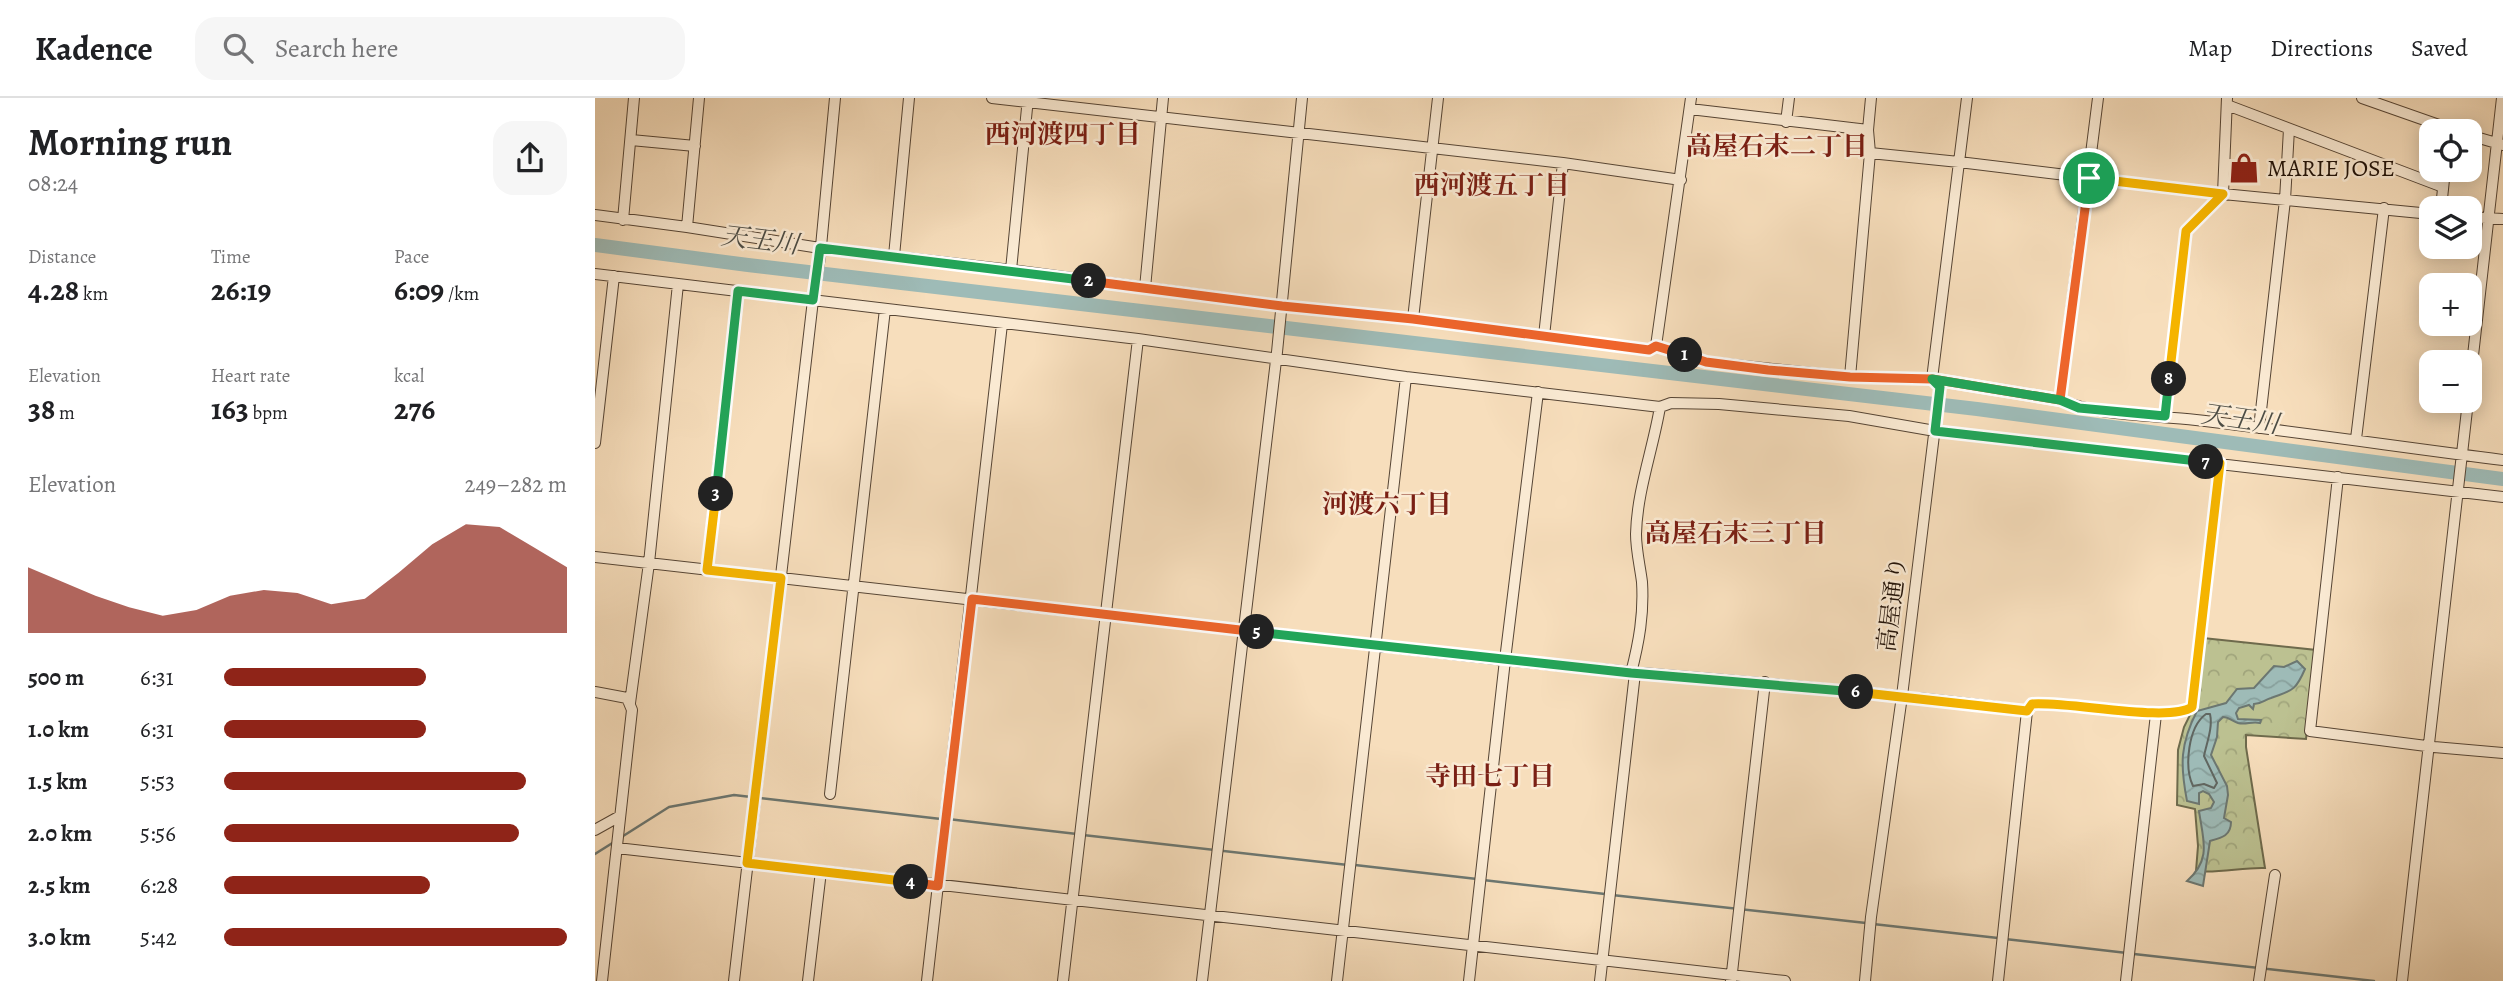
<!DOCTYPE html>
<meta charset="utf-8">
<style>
body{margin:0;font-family:Alegreya,"Noto Serif JP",serif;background:#f6f6f6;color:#202124;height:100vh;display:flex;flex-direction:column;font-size:26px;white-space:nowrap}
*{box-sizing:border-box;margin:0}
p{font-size:23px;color:#757577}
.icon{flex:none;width:38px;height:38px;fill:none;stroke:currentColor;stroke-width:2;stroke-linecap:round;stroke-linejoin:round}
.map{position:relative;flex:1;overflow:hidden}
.drawer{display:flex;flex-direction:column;background:#fff;width:595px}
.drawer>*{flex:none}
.fabs{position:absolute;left:1824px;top:21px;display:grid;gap:14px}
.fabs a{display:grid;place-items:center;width:63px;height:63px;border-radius:14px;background:#fff;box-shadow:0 4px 18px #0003;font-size:35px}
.pin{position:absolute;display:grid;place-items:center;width:60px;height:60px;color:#fff;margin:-30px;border:4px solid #fff;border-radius:50%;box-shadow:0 2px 7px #0007}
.km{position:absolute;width:35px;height:35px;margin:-18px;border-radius:50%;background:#222;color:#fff;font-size:19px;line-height:35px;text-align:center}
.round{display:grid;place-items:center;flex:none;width:74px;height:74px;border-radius:21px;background:#f6f6f6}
.headline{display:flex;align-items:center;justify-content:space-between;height:119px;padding:0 28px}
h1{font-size:38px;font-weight:700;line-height:52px}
.figures{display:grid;grid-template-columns:repeat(3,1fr);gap:10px;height:119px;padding:7px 28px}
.figures div{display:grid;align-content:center}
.figures b{font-size:30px;font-weight:700}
.figures small{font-size:19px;font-weight:400}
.figures p{font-size:19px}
.chart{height:196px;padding:14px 28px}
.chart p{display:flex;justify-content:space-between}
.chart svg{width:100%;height:126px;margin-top:7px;fill:#8f2418;opacity:.7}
ul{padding:0 28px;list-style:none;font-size:23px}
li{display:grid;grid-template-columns:112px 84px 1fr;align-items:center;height:52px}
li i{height:18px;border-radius:9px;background:#8f2418}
header{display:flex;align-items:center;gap:42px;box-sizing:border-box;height:98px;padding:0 35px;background:#fff;border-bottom:2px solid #e0e0e0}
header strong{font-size:33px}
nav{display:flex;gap:38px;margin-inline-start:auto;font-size:24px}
.search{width:490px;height:63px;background:#f6f6f6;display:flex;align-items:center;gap:18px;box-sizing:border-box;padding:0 24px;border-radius:21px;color:#757577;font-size:26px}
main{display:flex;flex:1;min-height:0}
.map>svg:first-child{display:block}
.park{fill:url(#park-crowns);stroke:#6e6a4c;stroke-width:2}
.water{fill:url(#water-waves);stroke:#6c7771;stroke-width:2}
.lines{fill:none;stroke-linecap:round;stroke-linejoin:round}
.shore{stroke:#606660;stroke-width:2}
.stream{stroke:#6c7771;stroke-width:2.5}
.river{stroke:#9ebbb7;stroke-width:14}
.minor-casing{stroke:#564535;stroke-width:12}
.minor{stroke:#faead3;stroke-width:10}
.split-1-casing{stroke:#fff;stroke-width:14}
.split-2-casing{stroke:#fff;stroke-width:14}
.split-3-casing{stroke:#fff;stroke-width:14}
.split-4-casing{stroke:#fff;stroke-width:14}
.split-5-casing{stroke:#fff;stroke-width:14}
.split-6-casing{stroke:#fff;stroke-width:14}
.split-7-casing{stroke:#fff;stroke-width:14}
.split-8-casing{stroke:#fff;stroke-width:14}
.split-9-casing{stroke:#fff;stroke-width:14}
.split-1{stroke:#f0652b;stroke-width:9}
.split-2{stroke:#f0652b;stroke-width:9}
.split-3{stroke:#22a559;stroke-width:9}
.split-4{stroke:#f5b400;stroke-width:9}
.split-5{stroke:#f0652b;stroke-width:9}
.split-6{stroke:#22a559;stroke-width:9}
.split-7{stroke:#f5b400;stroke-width:9}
.split-8{stroke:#22a559;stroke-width:9}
.split-9{stroke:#f5b400;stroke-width:9}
.labels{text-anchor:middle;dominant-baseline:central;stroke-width:5;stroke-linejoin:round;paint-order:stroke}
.poi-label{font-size:24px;fill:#211208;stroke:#faead3;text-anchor:start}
.street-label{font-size:24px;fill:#211208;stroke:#faead3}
.neighbourhood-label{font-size:26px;font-weight:bold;fill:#7a1f14;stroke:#faead3}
.water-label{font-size:26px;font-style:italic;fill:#4d4d45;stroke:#faead3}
</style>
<header>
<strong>Kadence</strong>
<div class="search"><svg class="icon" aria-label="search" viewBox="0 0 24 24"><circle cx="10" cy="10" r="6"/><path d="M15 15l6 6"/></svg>Search here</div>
<nav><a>Map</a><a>Directions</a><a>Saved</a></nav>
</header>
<main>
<section class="drawer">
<div class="headline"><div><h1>Morning run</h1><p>08:24</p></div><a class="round"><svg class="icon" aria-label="share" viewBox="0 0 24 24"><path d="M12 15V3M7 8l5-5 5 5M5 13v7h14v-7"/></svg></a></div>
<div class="figures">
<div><p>Distance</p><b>4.28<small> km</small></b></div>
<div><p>Time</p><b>26:19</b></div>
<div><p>Pace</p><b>6:09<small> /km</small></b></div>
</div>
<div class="figures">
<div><p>Elevation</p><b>38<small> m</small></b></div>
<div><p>Heart rate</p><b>163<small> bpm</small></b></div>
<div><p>kcal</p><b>276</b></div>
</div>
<div class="chart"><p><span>Elevation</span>249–282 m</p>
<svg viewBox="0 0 160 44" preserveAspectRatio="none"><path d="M0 44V21L10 26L20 31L30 35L40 38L50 36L60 31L70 29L80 30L90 34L100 32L110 23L120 13L130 6L140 7L150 14L160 21V44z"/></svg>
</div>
<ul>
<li><b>500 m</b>6:31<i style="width:59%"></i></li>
<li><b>1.0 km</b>6:31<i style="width:59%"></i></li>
<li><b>1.5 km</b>5:53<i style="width:88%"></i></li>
<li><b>2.0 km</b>5:56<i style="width:86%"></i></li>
<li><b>2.5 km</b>6:28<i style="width:60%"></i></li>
<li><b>3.0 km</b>5:42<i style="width:100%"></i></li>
</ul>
</section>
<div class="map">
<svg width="1908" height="883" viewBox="0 0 1908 883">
<defs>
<pattern id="park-crowns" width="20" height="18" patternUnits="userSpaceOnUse" patternTransform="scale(1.75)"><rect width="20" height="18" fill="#bcc191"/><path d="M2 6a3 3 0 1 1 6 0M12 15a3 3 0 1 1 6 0" fill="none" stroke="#a1a57c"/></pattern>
<pattern id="water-waves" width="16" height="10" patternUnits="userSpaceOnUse" patternTransform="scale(1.75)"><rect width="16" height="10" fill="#9ebbb7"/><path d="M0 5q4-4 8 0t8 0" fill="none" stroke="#88a09c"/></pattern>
</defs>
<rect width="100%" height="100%" fill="#f7debc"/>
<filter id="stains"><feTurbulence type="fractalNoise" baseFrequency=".00286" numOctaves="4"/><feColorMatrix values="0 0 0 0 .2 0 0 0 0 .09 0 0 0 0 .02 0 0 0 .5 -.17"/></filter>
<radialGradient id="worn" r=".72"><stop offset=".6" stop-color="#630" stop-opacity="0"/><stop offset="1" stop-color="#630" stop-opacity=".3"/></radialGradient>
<path class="park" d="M1608 540 1721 552 1711 641 1651 637V649L1670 770C1649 769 1621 776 1601 773L1603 748 1600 711 1582 707 1583 652 1589 629 1601 605Z"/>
<path class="water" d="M1702 563 1710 571C1700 594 1697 592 1676 600 1669 602 1667 606 1659 606L1658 611 1654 607 1644 610 1641 615 1643 621 1666 622 1665 625C1657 623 1651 627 1643 625 1637 623 1634 619 1628 619L1623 624 1622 639 1616 657 1632 688 1633 697 1629 720 1636 724C1636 738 1626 740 1615 743L1608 788 1592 783C1617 761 1608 742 1604 713L1616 710 1619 704 1614 696 1608 693 1604 695V706L1592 703C1585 667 1585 646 1602 613L1631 605 1642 591 1659 590 1679 568 1689 569Z"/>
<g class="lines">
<path class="shore" d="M1611 616H1615C1618 629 1612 644 1609 658L1622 685 1619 690 1609 686 1598 688C1589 669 1593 629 1611 616Z"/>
<path class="stream" d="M353 721 482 736
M488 737 753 767
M25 740 74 709 139 697 346 721
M0 756 19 744
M760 767 882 781
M888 782 1010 796
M1017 797 1271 825
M1278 826 1403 840
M1410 841 1532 855
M1539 856 1779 883"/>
<path class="river" d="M0 147 153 167 1382 311 1908 381"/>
<g class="minor-casing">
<path id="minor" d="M397 0 968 65 1086 82
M1767 0 1861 33
M1632 7 1848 89
M1095 11 1273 32
M1191 24 1194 0
M1874 37 1908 47
M36 42 100 48
M1275 55 1364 64 1628 96 1836 116
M1846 110 1850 72
M0 117 92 129 225 150 416 172 687 208 818 221 1054 252 1061 248 1111 264 1255 279 1337 281 1465 302C1502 318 1560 317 1601 322 1704 334 1806 349 1908 362
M1874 119 1908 121
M28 122 39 0
M92 129 104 0
M299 158 314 0
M416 172 433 0
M0 176 543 241 811 279 1065 309 1076 305 1124 306 1254 318 1340 333 1908 399
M550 190 568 0
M818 221 843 0
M949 238 968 65
M1061 248 1096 0
M1255 279 1275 55 1273 32 1276 0
M1874 293 1907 0
M1465 302 1503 0
M1570 318 1591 133 1628 96 1632 0
M1664 330 1690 102 1694 31
M1761 341 1789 110
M0 345 19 178
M1743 379 1715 633 1839 649 1908 655
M0 459 910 562C1084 580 1259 590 1432 613
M112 472 143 193
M1036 575C1044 544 1049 516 1047 484 1045 468 1041 452 1041 436 1042 393 1058 351 1065 309
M0 594 32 600 37 612 7 883
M35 605 54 465 83 186
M235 696 290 211
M0 732 25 718
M22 750 1190 883
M139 883 218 202 225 159 240 0
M213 883 226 773
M332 883 407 226
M468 883 543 241
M607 883 682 254 707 0
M742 883 811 279
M874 883 910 562 943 294
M1005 883 1040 575
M1136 883 1170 584
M1270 883 1276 819 1307 598 1344 296V289L1337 281 1372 0
M1403 883 1432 613 1437 606C1473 603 1575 625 1597 609L1625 365
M1531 883 1561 616
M1664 883 1680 777
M1807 883 1873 303"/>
</g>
<use href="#minor" class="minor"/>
</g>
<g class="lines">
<g class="split-1-casing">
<path id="split-1" d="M1090 257 1111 264 1173 272 1255 279 1337 281 1465 302 1494 80"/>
</g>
<g class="split-2-casing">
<path id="split-2" d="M494 183 687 208 818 221 1054 252 1061 248 1090 257"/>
</g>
<g class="split-3-casing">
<path id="split-3" d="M121 396 143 193 218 202 225 150 494 183"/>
</g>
<g class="split-4-casing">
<path id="split-4" d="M121 396 112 472 186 480 152 765 316 784"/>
</g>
<g class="split-5-casing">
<path id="split-5" d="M316 784 343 788 377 501 662 534"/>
</g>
<g class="split-6-casing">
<path id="split-6" d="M662 534 1036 575 1261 594"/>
</g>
<g class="split-7-casing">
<path id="split-7" d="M1261 594 1432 613 1437 606C1474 603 1574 625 1597 609L1625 365 1611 364"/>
</g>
<g class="split-8-casing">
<path id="split-8" d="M1574 281 1570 318 1484 310 1465 302 1337 281 1345 289 1340 333 1611 364"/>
</g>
<g class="split-9-casing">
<path id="split-9" d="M1494 80 1628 96 1591 133 1574 281"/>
</g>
<use href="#split-1" class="split-1"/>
<use href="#split-2" class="split-2"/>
<use href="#split-3" class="split-3"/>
<use href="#split-4" class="split-4"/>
<use href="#split-5" class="split-5"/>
<use href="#split-6" class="split-6"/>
<use href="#split-7" class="split-7"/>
<use href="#split-8" class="split-8"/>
<use href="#split-9" class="split-9"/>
</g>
<defs>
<g id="shop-bare" transform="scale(2.415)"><path d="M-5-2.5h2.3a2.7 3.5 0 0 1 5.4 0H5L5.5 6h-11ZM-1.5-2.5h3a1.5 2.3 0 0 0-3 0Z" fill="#8f2418" stroke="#faead3" stroke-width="2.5" paint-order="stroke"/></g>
</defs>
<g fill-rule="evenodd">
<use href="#shop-bare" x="1649" y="70"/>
</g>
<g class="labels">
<g class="poi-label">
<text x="1672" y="70">MARIE JOSE</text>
</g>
<g class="street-label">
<text transform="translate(1297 506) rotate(-83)">高屋通り</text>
</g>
<g class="neighbourhood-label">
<text x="468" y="36">西河渡四丁目</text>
<text x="1182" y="48">高屋石末二丁目</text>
<text x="897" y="87">西河渡五丁目</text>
<text x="792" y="406">河渡六丁目</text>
<text x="1141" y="435">高屋石末三丁目</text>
<text x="895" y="678">寺田七丁目</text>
</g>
<g class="water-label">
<text transform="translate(165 142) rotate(7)">天王川</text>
<text transform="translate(1645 321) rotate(8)">天王川</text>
</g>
</g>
<rect width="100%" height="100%" filter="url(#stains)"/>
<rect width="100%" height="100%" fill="url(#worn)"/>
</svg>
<div class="fabs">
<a><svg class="icon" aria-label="locate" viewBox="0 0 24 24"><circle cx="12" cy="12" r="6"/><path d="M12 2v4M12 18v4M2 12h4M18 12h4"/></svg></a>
<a><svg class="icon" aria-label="layers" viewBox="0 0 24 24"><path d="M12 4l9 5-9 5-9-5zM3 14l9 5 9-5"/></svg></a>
<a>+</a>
<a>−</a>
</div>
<div class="pin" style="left:1494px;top:80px;background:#1e9e55"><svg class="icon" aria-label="arrive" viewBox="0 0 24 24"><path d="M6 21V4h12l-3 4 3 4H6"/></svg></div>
<b class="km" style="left:1090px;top:257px">1</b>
<b class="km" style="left:494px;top:183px">2</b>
<b class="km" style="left:121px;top:396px">3</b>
<b class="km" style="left:316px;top:784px">4</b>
<b class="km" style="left:662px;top:534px">5</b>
<b class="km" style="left:1261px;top:594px">6</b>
<b class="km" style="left:1611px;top:364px">7</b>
<b class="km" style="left:1574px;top:281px">8</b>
</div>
</main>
